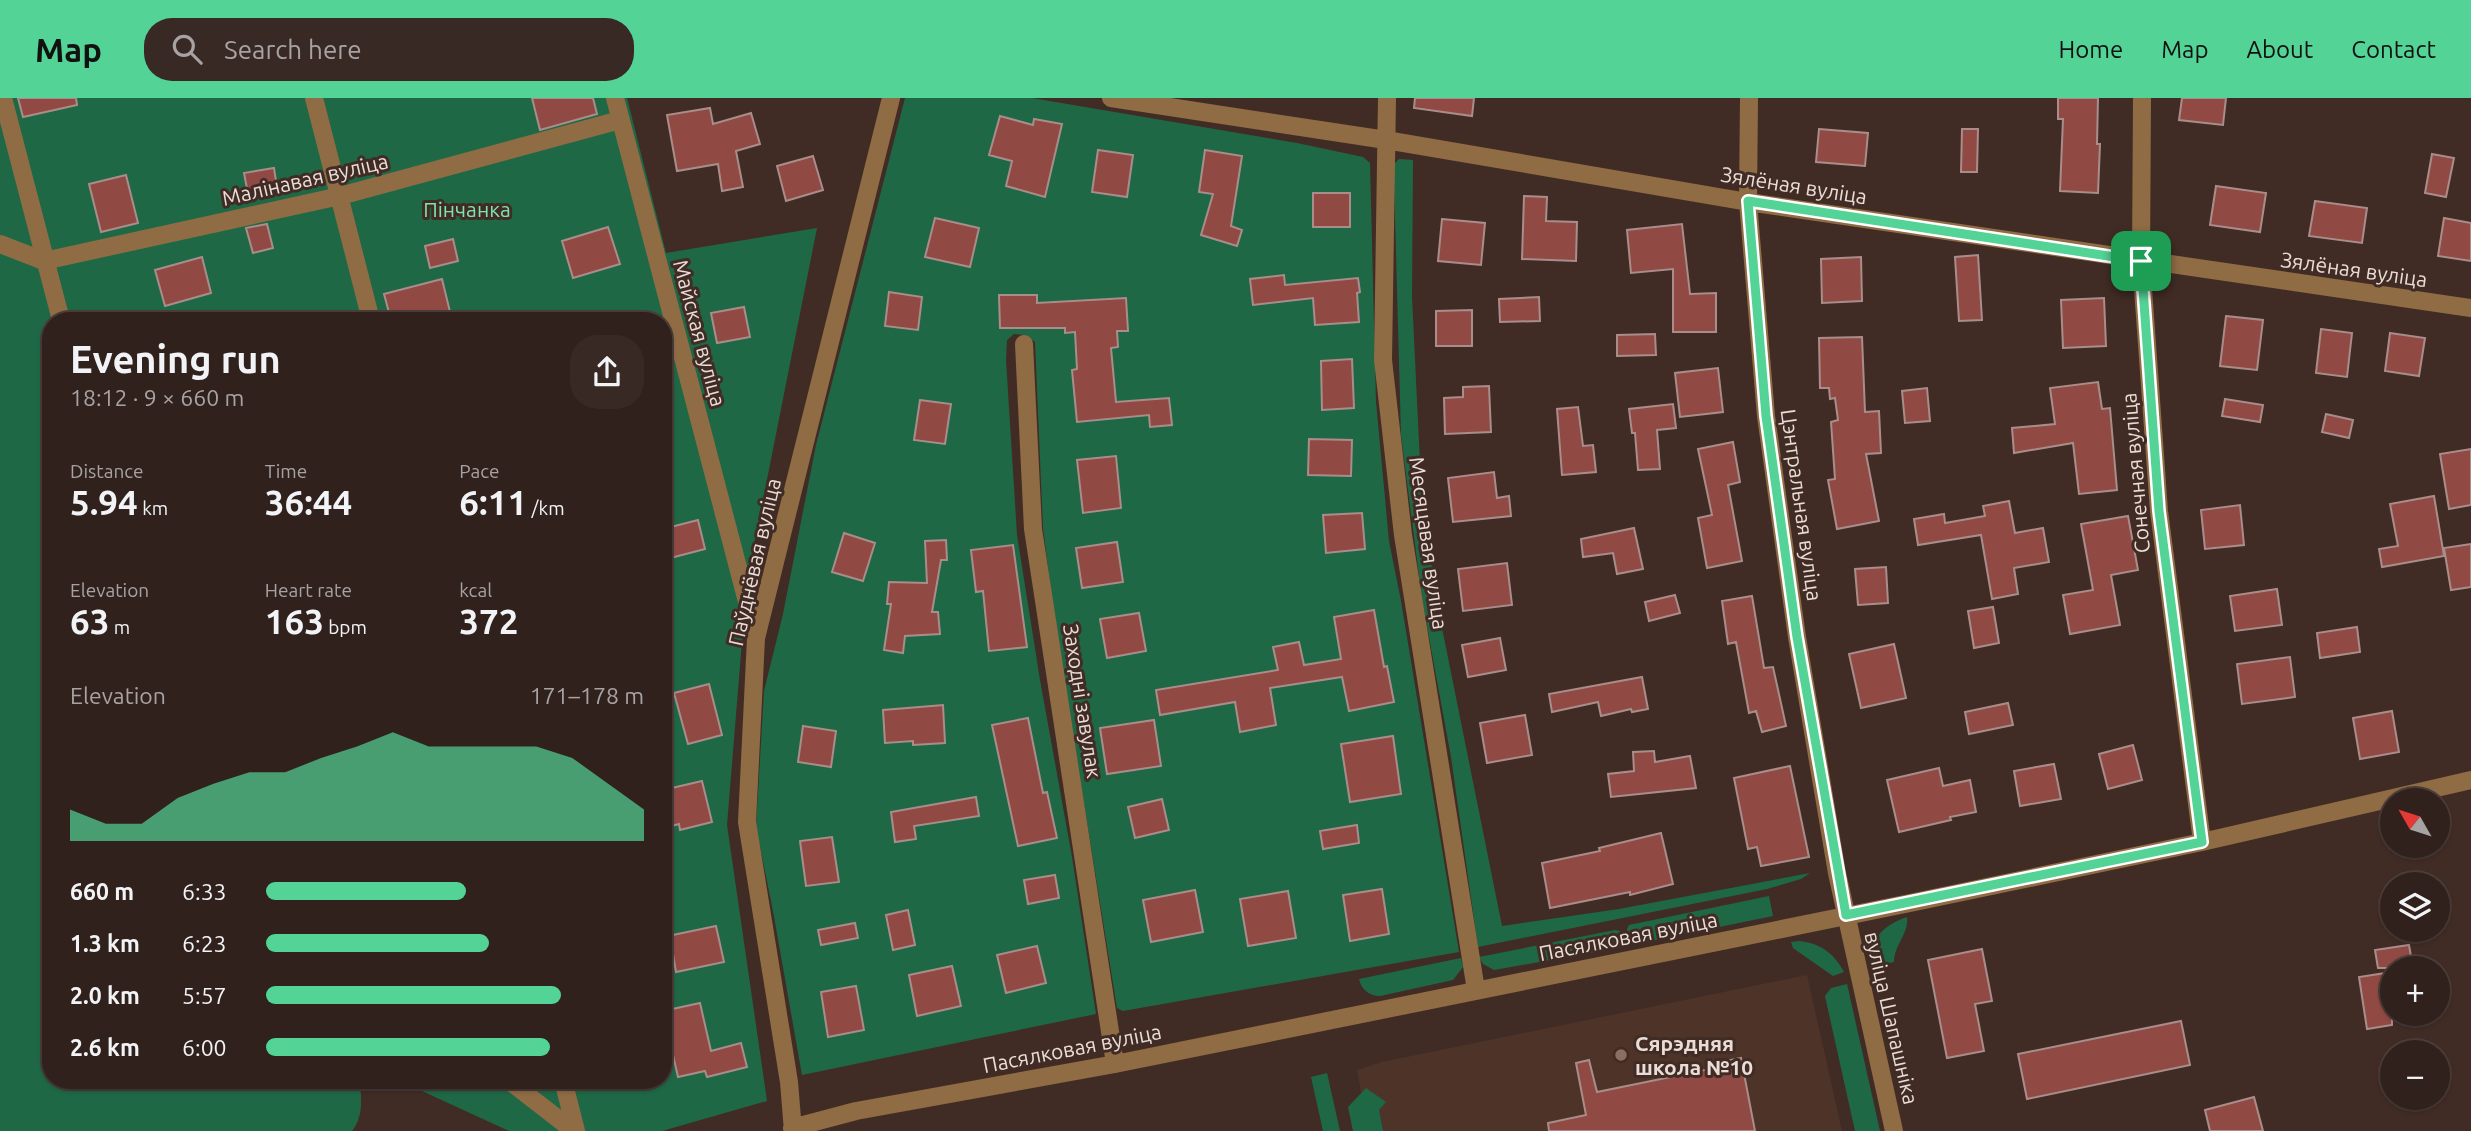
<!DOCTYPE html>
<meta charset="utf-8">
<style>
body{margin:0;font-family:Ubuntu,sans-serif;background:#392925;color:#f1f3f6;height:100vh;display:flex;flex-direction:column;font-size:26px;white-space:nowrap}
*{box-sizing:border-box;margin:0}
p{font-size:23px;color:#a8a3a3}
.icon{flex:none;width:38px;height:38px;fill:none;stroke:currentColor;stroke-width:2;stroke-linecap:round;stroke-linejoin:round}
.map{position:relative;flex:1;overflow:hidden}
.side{position:absolute;left:42px;top:214px;width:630px;height:777px;display:flex;flex-direction:column;background:#31211c;border-radius:28px;box-shadow:0 2px 5px #0004,0 0 0 2px #4c3e3b}
.side>*{flex:none}
.needle{width:46px;rotate:309deg}
.buttons{position:absolute;left:2380px;top:690px;display:grid;gap:14px}
.buttons a{display:grid;place-items:center;width:70px;height:70px;border-radius:50%;background:#31211c;box-shadow:0 2px 5px #0004,0 0 0 2px #4c3e3b;font-size:35px}
.pin{position:absolute;display:grid;place-items:center;width:60px;height:60px;color:#fff;margin:-30px;border-radius:14px;box-shadow:0 4px 10px #0006}
.round{display:grid;place-items:center;flex:none;width:74px;height:74px;border-radius:28px;background:#392925}
.headline{display:flex;align-items:center;justify-content:space-between;height:119px;padding:0 28px}
h1{font-size:38px;font-weight:700;line-height:52px}
.figures{display:grid;grid-template-columns:repeat(3,1fr);gap:10px;height:119px;padding:7px 28px}
.figures div{display:grid;align-content:center}
.figures b{font-size:35px;font-weight:700}
.figures small{font-size:19px;font-weight:400}
.figures p{font-size:19px}
.chart{height:196px;padding:14px 28px}
.chart p{display:flex;justify-content:space-between}
.chart svg{width:100%;height:126px;margin-top:7px;fill:#53d396;opacity:.7}
ul{padding:0 28px;list-style:none;font-size:23px}
li{display:grid;grid-template-columns:112px 84px 1fr;align-items:center;height:52px}
li i{height:18px;border-radius:9px;background:#53d396}
header{display:flex;align-items:center;gap:42px;box-sizing:border-box;height:98px;padding:0 35px;background:#53d396;color:#111}
header strong{font-size:33px}
nav{display:flex;gap:38px;margin-inline-start:auto;font-size:24px}
.search{width:490px;height:63px;background:#392925;display:flex;align-items:center;gap:18px;box-sizing:border-box;padding:0 24px;border-radius:28px;color:#a8a3a3;font-size:26px}
.map>svg:first-child{display:block}
.built{fill:#4e3329}
.green{fill:#1f6845}
.building{fill:#914943;stroke:#a88d8a;stroke-width:2}
.lines{fill:none;stroke-linecap:round;stroke-linejoin:round}
.minor{stroke:#906c45;stroke-width:18}
.route-casing{stroke:#fff;stroke-width:14}
.route{stroke:#53d396;stroke-width:9}
.education-dot{fill:#8d6e63;stroke:#412c25;stroke-width:2.5}
.labels{text-anchor:middle;dominant-baseline:central;stroke-width:6;stroke-linejoin:round;paint-order:stroke}
.street-label{font-size:21px;fill:#eadcd7;stroke:#412c25}
.park-label{font-size:21px;fill:#7be5ad;stroke:#412c25}
.poi-label{font-size:21px;font-weight:bold;fill:#eadcd7;stroke:#412c25;text-anchor:start}
</style>
<header>
<strong>Map</strong>
<div class="search"><svg class="icon" aria-label="search" viewBox="0 0 24 24"><circle cx="10" cy="10" r="6"/><path d="M15 15l6 6"/></svg>Search here</div>
<nav><a>Home</a><a>Map</a><a>About</a><a>Contact</a></nav>
</header>
<div class="map">
<svg width="2471" height="1033" viewBox="0 0 2471 1033">
<rect width="100%" height="100%" fill="#412c25"/>
<path class="built" d="M1807 877 1842 1033H1368L1357 972 1382 964Z"/>
<path class="green" d="M0 0H627L666 155 817 130 747 482 727 727 767 1003 662 1033H509L398 982H663V222H51V982H360C361 1001 364 1017 352 1033H0Z
M905 0H1032L1297 45 1363 59 1370 65 1376 304 1389 443 1401 503 1459 854 1123 913 1117 910 1056 532 1043 430 1035 244 1026 237 1014 236 1007 242 1006 262 1017 437 1040 582 1072 759 1096 916 802 977 773 813 756 729 764 593 783 516 816 347Z
M1399 61 1413 62 1412 199 1420 365 1429 452 1442 530 1502 828 1619 811 1810 775 1801 781 1767 791 1478 849 1451 659 1422 501 1401 337 1394 82V66Z
M1769 798 1773 818 1631 847 1627 831 1629 827Z
M1907 819C1909 836 1894 847 1894 864L1872 869C1870 840 1882 828 1907 819Z
M1615 832 1620 833 1623 849 1494 872 1483 866 1479 859Z
M1799 843C1820 845 1834 855 1844 874L1833 878 1793 850 1791 844Z
M1461 860 1463 869 1453 882 1380 898C1369 898 1361 891 1359 881Z
M1847 886 1880 1033H1855L1825 898 1831 890Z
M1327 975 1340 1033H1323L1311 979Z
M1366 990 1386 1004 1379 1012 1383 1033H1353L1348 1009Z"/>
<path class="building" d="M18 0H76L77 7 23 19Z
M532 0H593L597 16 540 32Z
M1415 0H1474L1472 18 1414 10Z
M2058 0H2098L2097 46H2100L2098 95 2060 93 2063 21H2058Z
M2182 0H2226L2223 27 2179 22Z
M710 10 713 26 751 15 760 46 736 53 743 89 722 93 718 66 677 73 667 17Z
M1000 18 1033 27 1034 21 1062 26 1045 99 1006 88 1012 63 989 57Z
M1819 31 1868 35 1865 68 1816 64Z
M1962 31H1978L1977 74H1961Z
M1098 52 1133 57 1127 99 1092 94Z
M1205 52 1242 58 1231 128 1242 132 1237 148 1201 137 1213 96 1199 94Z
M2432 56 2454 60 2446 99 2425 95Z
M813 58 823 92 786 103 777 68Z
M274 70 277 90 248 96 244 75Z
M126 77 138 125 101 134 89 86Z
M2216 88 2266 95 2260 134 2210 127Z
M1313 95H1350V129H1313Z
M1524 98 1547 99 1546 123 1577 124 1576 163 1522 161Z
M2315 103 2367 110 2362 145 2309 138Z
M935 120 979 130 970 169 925 159Z
M2444 120 2471 125V163L2438 158Z
M1442 121 1485 125 1481 167 1438 163Z
M267 126 273 150 253 155 246 130Z
M1682 126 1690 196 1716 195V234H1673V171L1631 175 1627 132Z
M608 129 620 166 573 180 562 143Z
M453 141 458 163 430 170 425 148Z
M1978 157 1982 222 1959 223 1955 159Z
M202 159 211 195 165 208 155 172Z
M1861 159 1862 203 1822 205 1821 161Z
M1284 177 1285 187 1358 180 1360 194 1357 195 1359 224 1315 227 1313 200 1253 207 1250 181Z
M442 181 451 218 434 222H391L384 196Z
M889 194 922 199 918 232 885 228Z
M999 197H1037V205L1126 200 1128 233H1117L1118 249 1111 250 1116 304 1169 300 1172 327 1150 329 1149 317 1077 324 1072 272 1077 271 1075 234 1065 235V230H1000Z
M1539 199 1540 223 1500 224 1499 201Z
M2104 200 2106 248 2063 250 2061 202Z
M744 209 750 239 717 245 711 215Z
M1472 212V248H1436V213Z
M2226 218 2263 222 2257 272 2220 268Z
M2321 231 2352 235 2347 279 2316 275Z
M2390 235 2425 240 2419 278 2385 273Z
M1655 236 1656 257 1617 258V237Z
M1862 239 1865 314 1879 313 1881 355 1866 356 1879 423 1837 431 1828 382 1835 381 1831 324 1838 322 1835 300 1830 301 1829 290H1820L1819 240Z
M1352 261 1354 310 1322 312 1321 263Z
M1718 270 1723 314 1680 319 1675 275Z
M2098 284 2102 311 2110 310 2117 392 2079 396 2073 345 2014 355 2012 330 2055 326 2050 290Z
M1489 288 1491 334 1445 336 1444 300 1463 299V289Z
M1927 290 1930 323 1905 325 1902 293Z
M2225 301 2263 307 2260 324 2222 318Z
M920 302 951 306 945 346 914 342Z
M1673 306 1676 330 1657 332 1660 371 1638 372 1635 335H1632L1629 311Z
M1578 309 1583 348 1593 347 1596 374 1562 377 1557 311Z
M2326 316 2353 322 2349 340 2322 334Z
M1309 341 1352 342 1351 378 1308 377Z
M1733 344 1740 384 1728 387 1742 463 1707 470 1698 420 1712 417 1698 351Z
M2471 351V407L2449 411 2440 356Z
M1116 358 1121 410 1083 415 1077 362Z
M1494 374 1497 400 1509 398 1511 418 1453 424 1448 380Z
M2434 398 2444 458 2382 469 2379 451 2398 448 2390 406Z
M2009 403 2015 435 2043 430 2049 464 2014 470 2018 496 1992 501 1981 437 1918 447 1914 421 1944 416 1945 425 1985 418 1983 408Z
M2240 407 2244 447 2205 451 2201 412Z
M1362 415 1365 451 1326 455 1323 417Z
M2128 418 2138 472 2111 477 2120 527 2070 536 2063 497 2093 492 2081 426Z
M698 422 705 451 663 462V431Z
M1634 430 1643 471 1617 476 1613 455 1583 459 1581 441Z
M844 435 875 445 863 483 832 474Z
M946 442 947 462H941L932 514H938L940 536 905 538 903 555 884 552 891 506H887L889 484 927 485 925 443Z
M1117 444 1123 484 1082 490 1076 450Z
M2471 446V489L2451 492 2444 450Z
M1013 447 1027 549 989 553 983 493 976 494 971 452Z
M1507 465 1512 507 1463 513 1458 471Z
M1886 469 1888 505 1858 507 1855 471Z
M2277 491 2282 527 2235 533 2230 498Z
M1675 497 1680 515 1649 523 1645 504Z
M1752 498 1764 570 1773 569 1786 628 1762 634 1756 613 1749 615 1736 544 1728 546 1722 503Z
M1993 509 1999 545 1974 550 1968 513Z
M1374 512 1384 569 1387 568 1394 604 1349 613 1342 579 1270 590 1276 627 1240 634 1235 604 1160 617 1156 592 1278 572 1273 549 1299 544 1304 567 1341 561 1334 519Z
M1139 515 1146 553 1107 560 1100 521Z
M2357 529 2360 554 2320 560 2317 535Z
M1500 540 1506 572 1468 579 1462 547Z
M1894 546 1906 600 1861 610 1849 556Z
M2290 559 2295 599 2242 606 2237 566Z
M1642 579 1648 611 1632 614 1631 611 1601 618 1598 604 1552 614 1549 596Z
M709 586 722 637 688 646 674 595Z
M2008 605 2013 627 1969 636 1965 614Z
M943 607 945 645 913 647V643L885 645 883 612Z
M2392 613 2399 654 2360 661 2353 620Z
M1525 617 1532 657 1487 665 1480 625Z
M1028 620 1043 695 1047 694 1057 740 1018 748 992 627Z
M1154 622 1161 668 1107 676 1100 630Z
M803 628 836 633 831 669 798 664Z
M1393 638 1401 696 1350 704 1341 646Z
M2133 647 2142 682 2108 691 2099 656Z
M1654 653 1655 664 1690 658 1696 690 1611 699 1608 676 1634 673 1633 654Z
M2054 666 2061 701 2020 708 2014 673Z
M1790 668 1809 759 1761 768 1757 749 1748 751 1734 680Z
M1939 670 1943 688 1970 682 1976 714 1950 719 1951 722 1899 734 1887 682Z
M702 683 712 724 680 732 679 726 668 729 663 709V692Z
M976 699 979 718 914 728 916 741 895 744 891 714Z
M1162 701 1169 732 1135 740 1128 709Z
M1357 727 1359 745 1323 751 1320 733Z
M1661 735 1673 786 1630 797V794L1550 810 1542 765 1600 753 1599 750Z
M832 739 839 784 806 788 800 743Z
M1055 777 1059 800 1028 806 1024 782Z
M1382 791 1389 836 1350 843 1343 797Z
M1195 792 1203 834 1151 844 1143 802Z
M1288 793 1296 840 1248 848 1240 801Z
M908 812 915 847 893 852 886 817Z
M855 825 858 840 821 847 818 832Z
M716 828 724 864 676 874 673 856 663 858V839Z
M2409 847 2413 870H2378L2375 852Z
M1037 848 1046 885 1006 895 997 857Z
M1982 851 1992 903 1975 906 1984 953 1947 960 1928 862Z
M952 868 961 908 917 918 909 877Z
M2392 874V927L2367 931 2359 879Z
M856 888 864 932 828 939 821 894Z
M700 905 711 953 741 945 747 969 707 979 705 973 678 979 663 913Z
M2181 923 2190 967 2027 1001 2018 956Z
M1741 960 1755 1033H1549L1548 1025 1586 1017 1576 965 1589 962 1597 994 1715 970V965Z
M2254 999 2263 1033H2210L2205 1012Z"/>
<g class="lines">
<path class="minor" d="M3 0 61 222
M314 0 371 222
M615 0 756 538
M1111 0 1386 42 1748 104 2471 210
M1387 0 1383 262 1403 437 1476 892
M1749 0 1748 104 1766 318 1797 539 1837 775 1894 1033
M2142 0 2141 163 2159 413 2202 744
M0 146 44 163 340 98 620 22
M1024 246 1033 431 1115 966
M508 982 574 1033
M563 982 576 1033
M792 1030 856 1013 1115 966 1910 805 2202 744 2471 682
M793 1033 789 984 747 724 756 540 891 0"/>
</g>
<g class="lines">
<g class="route-casing">
<path id="route" d="M1748 103 2141 163 2159 413 2202 744 1846 817 1797 539 1766 318Z"/>
</g>
<use href="#route" class="route"/>
</g>
<circle class="education-dot" cx="1621" cy="957" r="7"/>
<g class="labels">
<g class="street-label">
<text transform="translate(305 81) rotate(-13)">Малінавая вуліца</text>
<text transform="translate(1794 87) rotate(9)">Зялёная вуліца</text>
<text transform="translate(2354 171) rotate(8)">Зялёная вуліца</text>
<text transform="translate(700 235) rotate(75)">Майская вуліца</text>
<text transform="translate(2135 375) rotate(-95)">Сонечная вуліца</text>
<text transform="translate(1802 407) rotate(82)">Цэнтральная вуліца</text>
<text transform="translate(1429 445) rotate(82)">Месяцавая вуліца</text>
<text transform="translate(754 464) rotate(-77)">Паўднёвая вуліца</text>
<text transform="translate(1083 603) rotate(81)">Заходні завулак</text>
<text transform="translate(1628 838) rotate(-11)">Пасялковая вуліца</text>
<text transform="translate(1892 920) rotate(77)">вуліца Шапашніка</text>
<text transform="translate(1072 950) rotate(-11)">Пасялковая вуліца</text>
</g>
<g class="park-label">
<text x="467" y="111">Пінчанка</text>
</g>
<g class="poi-label">
<text x="1635" y="945">Сярэдняя<tspan x="1635" dy="24">школа №10</tspan></text>
</g>
</g>
</svg>
<div class="buttons">
<a><svg class="needle" viewBox="-14 -14 28 28"><path d="M0-13l5 13h-10z" fill="#e53935"/><path d="M0 13l5-13h-10z" fill="#a8a3a3"/></svg></a>
<a><svg class="icon" aria-label="layers" viewBox="0 0 24 24"><path d="M12 4l9 5-9 5-9-5zM3 14l9 5 9-5"/></svg></a>
<a>+</a>
<a>−</a>
</div>
<div class="pin" style="left:2141px;top:163px;background:#1e9e55"><svg class="icon" aria-label="arrive" viewBox="0 0 24 24"><path d="M6 21V4h12l-3 4 3 4H6"/></svg></div>
<section class="side">
<div class="headline"><div><h1>Evening run</h1><p>18:12 · 9 × 660 m</p></div><a class="round"><svg class="icon" aria-label="share" viewBox="0 0 24 24"><path d="M12 15V3M7 8l5-5 5 5M5 13v7h14v-7"/></svg></a></div>
<div class="figures">
<div><p>Distance</p><b>5.94<small> km</small></b></div>
<div><p>Time</p><b>36:44</b></div>
<div><p>Pace</p><b>6:11<small> /km</small></b></div>
</div>
<div class="figures">
<div><p>Elevation</p><b>63<small> m</small></b></div>
<div><p>Heart rate</p><b>163<small> bpm</small></b></div>
<div><p>kcal</p><b>372</b></div>
</div>
<div class="chart"><p><span>Elevation</span>171–178 m</p>
<svg viewBox="0 0 160 44" preserveAspectRatio="none"><path d="M0 44V33L10 38L20 38L30 29L40 24L50 20L60 20L70 15L80 11L90 6L100 11L110 11L120 11L130 11L140 15L150 24L160 33V44z"/></svg>
</div>
<ul>
<li><b>660 m</b>6:33<i style="width:53%"></i></li>
<li><b>1.3 km</b>6:23<i style="width:59%"></i></li>
<li><b>2.0 km</b>5:57<i style="width:78%"></i></li>
<li><b>2.6 km</b>6:00<i style="width:75%"></i></li>
</ul>
</section>
</div>
